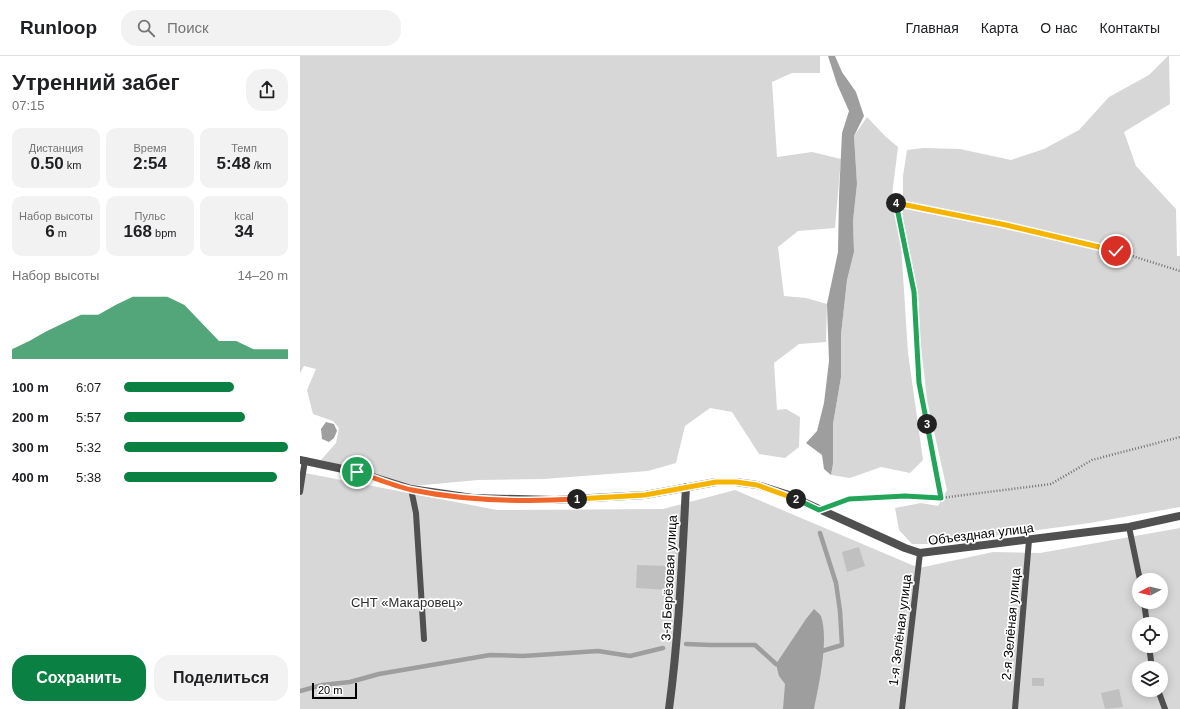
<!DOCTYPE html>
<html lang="ru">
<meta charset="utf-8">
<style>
body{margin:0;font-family:Helvetica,sans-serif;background:#f2f2f2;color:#202124;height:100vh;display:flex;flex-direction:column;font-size:15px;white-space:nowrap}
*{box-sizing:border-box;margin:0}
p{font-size:13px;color:#757577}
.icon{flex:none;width:22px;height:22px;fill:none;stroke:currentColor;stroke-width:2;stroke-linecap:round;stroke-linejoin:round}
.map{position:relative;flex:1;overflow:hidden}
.sheet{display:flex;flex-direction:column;background:#fff;width:300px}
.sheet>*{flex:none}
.needle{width:26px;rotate:263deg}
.buttons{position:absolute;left:832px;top:517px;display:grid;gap:8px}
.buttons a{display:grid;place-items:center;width:36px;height:36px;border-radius:50%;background:#fff;box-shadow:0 2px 10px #0003;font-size:20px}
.scale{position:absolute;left:12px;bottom:10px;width:45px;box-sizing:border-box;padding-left:4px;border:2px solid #000;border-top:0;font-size:11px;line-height:14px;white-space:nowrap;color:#000;-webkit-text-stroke:3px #fff;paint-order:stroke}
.pin{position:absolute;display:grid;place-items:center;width:34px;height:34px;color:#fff;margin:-17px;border:2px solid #fff;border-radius:50%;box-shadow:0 1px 4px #0007}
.km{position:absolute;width:20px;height:20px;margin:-10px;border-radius:50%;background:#222;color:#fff;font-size:11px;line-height:20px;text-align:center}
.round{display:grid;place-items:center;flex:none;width:42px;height:42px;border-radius:16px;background:#f2f2f2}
.headline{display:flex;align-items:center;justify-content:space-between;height:68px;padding:0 12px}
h1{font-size:22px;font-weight:600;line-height:30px}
.figures{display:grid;grid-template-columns:repeat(3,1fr);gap:6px;height:68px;padding:4px 12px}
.figures div{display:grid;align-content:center;border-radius:10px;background:#f2f2f2;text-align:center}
.figures b{font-size:17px;font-weight:600}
.figures small{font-size:11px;font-weight:400}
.figures p{font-size:11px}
.chart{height:112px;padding:8px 12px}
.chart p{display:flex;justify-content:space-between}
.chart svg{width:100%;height:72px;margin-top:4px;fill:#0b8043;opacity:.7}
.cta{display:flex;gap:8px;margin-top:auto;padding:8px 12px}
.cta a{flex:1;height:46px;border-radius:16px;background:#0b8043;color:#fff;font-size:16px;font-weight:600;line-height:46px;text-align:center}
.cta a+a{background:#f2f2f2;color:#202124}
ul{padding:0 12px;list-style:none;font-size:13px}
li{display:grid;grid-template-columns:64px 48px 1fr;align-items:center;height:30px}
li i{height:10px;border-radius:5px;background:#0b8043}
header{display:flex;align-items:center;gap:24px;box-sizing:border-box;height:56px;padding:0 20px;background:#fff;border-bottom:1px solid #e0e0e0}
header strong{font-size:19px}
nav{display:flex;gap:22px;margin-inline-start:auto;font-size:14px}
.search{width:280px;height:36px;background:#f2f2f2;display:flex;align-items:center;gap:10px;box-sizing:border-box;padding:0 14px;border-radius:16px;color:#757577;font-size:15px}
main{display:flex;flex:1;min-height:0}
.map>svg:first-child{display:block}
.green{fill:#d7d7d7;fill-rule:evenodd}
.water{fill:#9e9e9e}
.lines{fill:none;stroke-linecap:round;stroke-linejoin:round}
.stream{stroke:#9e9e9e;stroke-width:4.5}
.building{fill:#c0c0c0}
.path{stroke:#727272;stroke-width:2.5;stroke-dasharray:1 2;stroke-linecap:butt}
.service{stroke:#505050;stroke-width:6}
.minor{stroke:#505050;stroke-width:8}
.split-1-casing{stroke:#fff;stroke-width:8}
.split-2-casing{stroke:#fff;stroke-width:8}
.split-3-casing{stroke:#fff;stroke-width:8}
.split-4-casing{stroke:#fff;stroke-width:8}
.split-5-casing{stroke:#fff;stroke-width:8}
.split-1{stroke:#f0652b;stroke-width:5}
.split-2{stroke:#f5b400;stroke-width:5}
.split-3{stroke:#22a559;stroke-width:5}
.split-4{stroke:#22a559;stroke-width:5}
.split-5{stroke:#f5b400;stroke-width:5}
.labels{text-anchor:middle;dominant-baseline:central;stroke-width:3.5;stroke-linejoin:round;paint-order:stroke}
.street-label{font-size:13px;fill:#000;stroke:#fff}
.park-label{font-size:13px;fill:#2e2e2e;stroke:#fff}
</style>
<header>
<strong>Runloop</strong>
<div class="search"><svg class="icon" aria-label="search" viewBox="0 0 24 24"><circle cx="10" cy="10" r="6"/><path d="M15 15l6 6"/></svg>Поиск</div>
<nav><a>Главная</a><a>Карта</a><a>О нас</a><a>Контакты</a></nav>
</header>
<main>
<section class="sheet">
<div class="headline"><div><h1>Утренний забег</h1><p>07:15</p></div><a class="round"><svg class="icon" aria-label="share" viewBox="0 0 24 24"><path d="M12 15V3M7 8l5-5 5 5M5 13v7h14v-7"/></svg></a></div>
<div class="figures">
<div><p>Дистанция</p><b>0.50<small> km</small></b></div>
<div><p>Время</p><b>2:54</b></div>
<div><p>Темп</p><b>5:48<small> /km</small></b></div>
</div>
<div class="figures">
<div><p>Набор высоты</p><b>6<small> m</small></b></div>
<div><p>Пульс</p><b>168<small> bpm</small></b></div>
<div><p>kcal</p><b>34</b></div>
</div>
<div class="chart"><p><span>Набор высоты</span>14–20 m</p>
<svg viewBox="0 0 160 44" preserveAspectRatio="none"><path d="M0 44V38L10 33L20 27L30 22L40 17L50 17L60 11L70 6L80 6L90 6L100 11L110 22L120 33L130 33L140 38L150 38L160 38V44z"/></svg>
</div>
<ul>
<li><b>100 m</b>6:07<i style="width:67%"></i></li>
<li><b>200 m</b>5:57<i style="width:74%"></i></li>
<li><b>300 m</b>5:32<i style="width:100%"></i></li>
<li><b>400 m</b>5:38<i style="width:93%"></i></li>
</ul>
<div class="cta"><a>Сохранить</a><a>Поделиться</a></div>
</section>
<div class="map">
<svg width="880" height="653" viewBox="0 0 880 653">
<rect width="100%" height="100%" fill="#fff"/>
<path class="green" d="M0 0H520V17H492L472 26 477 101 512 96 541 103 535 172 498 175 478 191 484 240 506 242 527 248 526 286 499 288 474 307 477 354 486 353 500 361 499 391 485 402 459 398 432 356 410 352 385 370 376 407 348 415 244 423 178 424 113 430 62 414 21 404 36 387 39 372 33 365 13 358 7 334 16 313 4 310 0 317Z
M868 0H869L870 48 824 76 836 110 876 153 877 200H880V451L790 467 635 488H612L599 474 595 452 621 447 638 450 647 434 627 344 620 281 618 243 603 164V120L607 94 623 92 660 93 711 104 744 93 779 74 809 41 849 19Z
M567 61 585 80 598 91 592 139 601 188 608 297 623 404 610 417 581 411 550 422 531 419 533 408V368L541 321V279L547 224 554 196 553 165 557 128 554 80Z
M0 416 197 454 363 453 435 434 619 512 693 496 740 497 880 472V653H0ZM839 524H861V546H839ZM839 568H861V590H839ZM839 612H861V634H839Z"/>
<path class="water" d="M528 0H535L542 16 556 36 564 60 554 80 557 128 553 165 554 196 547 224 541 279V321L533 368V408L531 419 524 413 522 399 506 387 517 375 524 347 529 305 527 248 538 196 539 140 542 77 549 55 537 28Z
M26 366 34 368 37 375 34 382 29 386 22 383 21 373Z
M514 553C516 555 519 557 521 560 529 583 519 629 514 653H483L485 628 479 620 476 608 506 563Z"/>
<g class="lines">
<path class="stream" d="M520 477 536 527 540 555 542 589 522 595
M386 588 411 589H455L476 608
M0 635 22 629 50 626 79 618 190 599 223 600 298 595 330 600 363 592"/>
</g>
<path class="building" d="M559 491 565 510 547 516 542 496Z
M337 509 370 510 369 534 336 532Z
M732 622H744V630H732Z
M819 633 823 651 805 653 801 637Z"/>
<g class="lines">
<path class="path" d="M641 442 619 327 614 236 596 146 706 169 816 195 880 215
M536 448 549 443 605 440 641 442 751 428 792 404 880 381"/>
<path class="service" d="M111 433 116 457 124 583
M0 436 5 404
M829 471 840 524
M844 546 847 568
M849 590 852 612
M858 634 865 653
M602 653 620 497
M715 653 729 484"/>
<path class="minor" d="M0 404 57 416 111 433 173 442 255 444 345 439 416 426H436L457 429 486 438 605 492 620 497 829 471 880 460
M369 653C379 579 382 505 386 431"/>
</g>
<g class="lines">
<g class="split-1-casing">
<path id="split-1" d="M57 416C75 422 94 430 112 434 166 445 223 446 277 443"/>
</g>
<g class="split-2-casing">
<path id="split-2" d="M277 443 345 439 416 426H436L457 429 496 443"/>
</g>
<g class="split-3-casing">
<path id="split-3" d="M496 443 519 454 549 443 605 440 641 442 627 368"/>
</g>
<g class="split-4-casing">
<path id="split-4" d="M596 147 614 236 619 327 627 368"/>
</g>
<g class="split-5-casing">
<path id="split-5" d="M596 147 706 169 816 195"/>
</g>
<use href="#split-1" class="split-1"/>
<use href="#split-2" class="split-2"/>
<use href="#split-3" class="split-3"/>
<use href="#split-4" class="split-4"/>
<use href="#split-5" class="split-5"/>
</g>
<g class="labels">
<g class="street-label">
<text transform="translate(681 478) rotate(-7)">Объездная улица</text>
<text transform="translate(369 522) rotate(-87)">3-я Берёзовая улица</text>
<text transform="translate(711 568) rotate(-85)">2-я Зелёная улица</text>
<text transform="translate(600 574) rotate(-83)">1-я Зелёная улица</text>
</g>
<g class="park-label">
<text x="107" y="546">СНТ «Макаровец»</text>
</g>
</g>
</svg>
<div class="buttons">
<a><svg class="needle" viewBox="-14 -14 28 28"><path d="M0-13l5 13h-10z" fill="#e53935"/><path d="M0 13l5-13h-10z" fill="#757577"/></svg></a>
<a><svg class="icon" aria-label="locate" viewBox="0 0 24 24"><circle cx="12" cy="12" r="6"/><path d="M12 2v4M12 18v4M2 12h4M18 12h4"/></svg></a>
<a><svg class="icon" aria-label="layers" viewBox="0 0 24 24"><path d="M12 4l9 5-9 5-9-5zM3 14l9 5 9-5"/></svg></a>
</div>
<div class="scale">20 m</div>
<div class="pin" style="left:57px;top:416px;background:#1e9e55"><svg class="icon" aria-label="arrive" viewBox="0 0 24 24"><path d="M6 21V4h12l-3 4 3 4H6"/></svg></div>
<div class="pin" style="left:816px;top:195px;background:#d93025"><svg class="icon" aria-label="check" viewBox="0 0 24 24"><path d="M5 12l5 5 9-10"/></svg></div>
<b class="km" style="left:277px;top:443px">1</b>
<b class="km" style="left:496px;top:443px">2</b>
<b class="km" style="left:627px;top:368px">3</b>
<b class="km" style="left:596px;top:147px">4</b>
</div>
</main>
